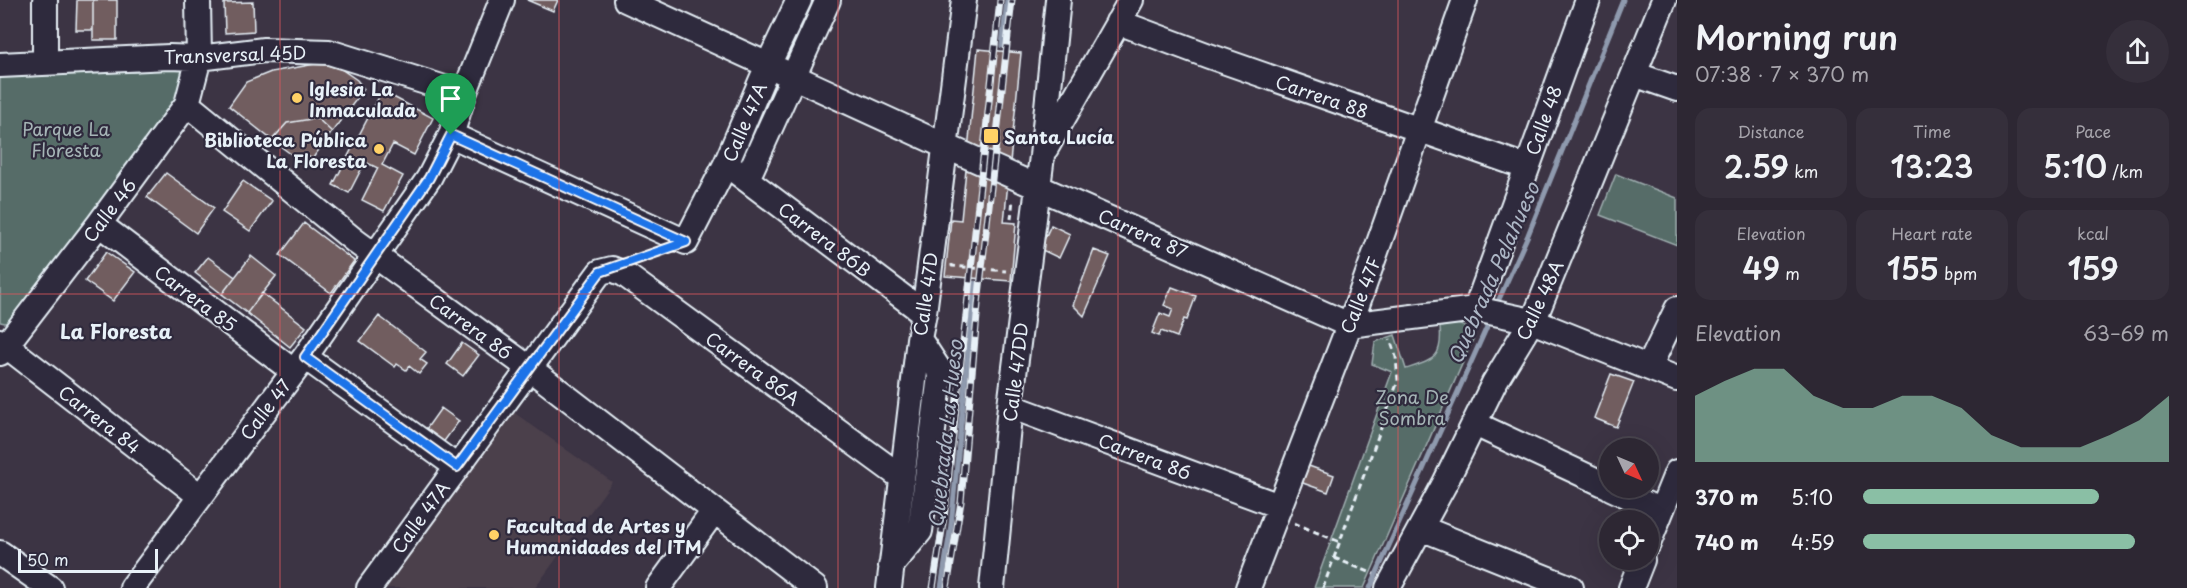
<!DOCTYPE html>
<meta charset="utf-8">
<style>
body{margin:0;font-family:"Playpen Sans",sans-serif;background:#352f3b;color:#f1f3f6;height:100vh;display:flex;flex-direction:column;font-size:22px;white-space:nowrap}
*{box-sizing:border-box;margin:0}
p{font-size:20px;color:#a7a5ac}
.icon{flex:none;width:33px;height:33px;fill:none;stroke:currentColor;stroke-width:2;stroke-linecap:round;stroke-linejoin:round}
.map{position:relative;flex:1;overflow:hidden}
.side{display:flex;flex-direction:column;background:#2d2733;width:510px}
.side>*{flex:none}
.needle{width:39px;rotate:134deg}
.fabs{position:absolute;left:1599px;top:438px;display:grid;gap:12px}
.fabs a{display:grid;place-items:center;width:60px;height:60px;border-radius:50%;background:#2d2733;box-shadow:0 6px 24px #0002,0 0 0 2px #48444e;font-size:30px}
.scale{position:absolute;left:18px;bottom:15px;width:140px;box-sizing:border-box;padding-left:6px;border:3px solid #e8f1f8;border-top:0;font-size:16px;line-height:21px;white-space:nowrap;color:#e8f1f8;-webkit-text-stroke:4px #2f2a3d;paint-order:stroke}
.pin{position:absolute;display:grid;place-items:center;width:51px;height:51px;color:#fff;margin:-62px -26px;border-radius:50% 50% 50% 0;rotate:-45deg;box-shadow:0 0 6px #0007}
.pin .icon{rotate:45deg}
.round{display:grid;place-items:center;flex:none;width:63px;height:63px;border-radius:32px;background:#352f3b}
.headline{display:flex;align-items:center;justify-content:space-between;height:102px;padding:0 18px}
h1{font-size:33px;font-weight:600;line-height:45px}
.stats{display:grid;grid-template-columns:repeat(3,1fr);gap:9px;height:102px;padding:6px 18px}
.stats div{display:grid;align-content:center;border-radius:15px;background:#352f3b;text-align:center}
.stats b{font-size:30px;font-weight:600}
.stats small{font-size:16px;font-weight:400}
.stats p{font-size:16px}
.chart{height:168px;padding:12px 18px}
.chart p{display:flex;justify-content:space-between}
.chart svg{width:100%;height:108px;margin-top:6px;fill:#8abfa5;opacity:.7}
ul{padding:0 18px;list-style:none;font-size:20px}
li{display:grid;grid-template-columns:96px 72px 1fr;align-items:center;height:45px}
li i{height:15px;border-radius:8px;background:#8abfa5}
main{display:flex;flex:1;min-height:0}
.map>svg:first-child{display:block}
.built{fill:#4c404c}
.green{fill:#566c67;stroke:#9faeb0;stroke-width:1.5}
.lines{fill:none;stroke-linecap:round;stroke-linejoin:round}
.stream{stroke:#8f9aae;stroke-width:5}
.building{fill:#715d5e;stroke:#e8f1f8;stroke-width:1.5}
.minor-casing{stroke:#e8f1f8;stroke-width:28}
.path{stroke:#e8f1f8;stroke-width:3;stroke-dasharray:6 4.5;stroke-linecap:butt}
.minor{stroke:#2f2a3d;stroke-width:24}
.rail-casing{stroke:#e8f1f8;stroke-width:7}
.rail{stroke:#2f2a3d;stroke-width:4.5;stroke-dasharray:14;stroke-linecap:butt}
.route-casing{stroke:#fff;stroke-width:12}
.route{stroke:#1a73e8;stroke-width:8}
.grid{fill:none;stroke:#da5a5c;stroke-width:1.5;stroke-opacity:0.55}
.poi-dot{fill:#ffd166;stroke:#2f2a3d;stroke-width:2}
.labels{text-anchor:middle;dominant-baseline:central;stroke-width:4.5;stroke-linejoin:round;paint-order:stroke}
.street-label{font-size:18px;fill:#e8f1f8;stroke:#2f2a3d}
.poi-label{font-size:18px;font-weight:bold;fill:#e8f1f8;stroke:#2f2a3d;text-anchor:start}
.park-label{font-size:18px;fill:#a6b5b7;stroke:#2f2a3d}
.water-label{font-size:20px;font-style:italic;fill:#adb7c6;stroke:#2f2a3d}
.neighbourhood-label{font-size:20px;font-weight:bold;fill:#e8f1f8;stroke:#2f2a3d}
</style>
<main>
<div class="map">
<svg width="1677" height="588" viewBox="0 0 1677 588">
<rect width="100%" height="100%" fill="#3c3444"/>
<filter id="ink" filterUnits="userSpaceOnUse"><feTurbulence type="fractalNoise" baseFrequency=".0167" numOctaves="2"/><feDisplacementMap in="SourceGraphic" scale="12" xChannelSelector="R" yChannelSelector="G"/><feConvolveMatrix kernelMatrix="1 2 1 2 8 2 1 2 1" color-interpolation-filters="sRGB"/></filter>
<g filter="url(#ink)">
<path class="built" d="M506 407 612 482 535 588H378Z"/>
<path class="green" d="M150 61 176 65 187 71 188 84 16 319 5 323 0 322V72H138Z
M1616 174 1677 198V245L1600 215Z
M1455 323 1468 328 1474 337 1364 588H1314L1392 372 1372 364 1375 342 1395 335 1406 369C1433 360 1443 359 1440 327Z"/>
<g class="lines">
<path class="stream" d="M1002 46 1007 0
M1496 306 1528 235 1623 0
M941 588 951 525 975 283
M1370 588 1490 320"/>
</g>
<path class="building" d="M77 0H93V30H76Z
M93 0H117V40H93Z
M527 0H558L553 11Z
M253 2 254 31 225 33 224 3Z
M978 49 1021 53 1004 222 1016 223 1011 281 945 276 951 219 961 220Z
M321 63 341 69 357 80 364 89 332 132 317 118 287 123 272 140 229 106 246 82 271 72Z
M382 91 433 118 414 155 393 144 382 165 403 176 384 211 362 200 378 168 365 162 349 193 333 185Z
M317 118 332 132 307 166 272 140 287 123Z
M305 154 312 159 307 166 300 161Z
M166 173 214 208 196 233 147 197Z
M243 181 272 201 250 231 222 212Z
M304 223 354 261 331 293 280 255Z
M1051 225 1070 234 1059 258 1040 249Z
M1094 250 1110 256 1084 316 1073 305Z
M106 252 135 272 113 301 85 281Z
M251 256 276 276 247 313 222 294Z
M208 257 235 277 222 294 195 273Z
M1172 287 1196 296 1187 320 1184 319 1177 337 1161 331 1159 336 1152 333 1160 313 1170 317 1173 309 1164 305Z
M262 293 306 327 290 347 247 313Z
M379 316 426 352 420 359 427 364 419 374 409 366 406 370 397 364 395 367 360 341Z
M462 343 479 355 463 376 447 364Z
M1611 374 1634 382 1616 427 1594 418Z
M441 408 459 421 442 444 424 432Z
M1306 465 1334 475 1328 492 1300 482Z"/>
<g class="lines">
<g class="minor-casing">
<path id="minor" d="M626 0 945 146 1349 325 1476 309 1532 321 1677 379
M1118 22 1209 56 1526 167
M45 63V0
M0 65 169 57 199 58 264 50 329 52 464 94
M1634 74 1677 89
M187 104 355 241 529 368 815 588
M451 135 686 242 726 164 768 65 799 0
M1046 148 1131 0
M726 164 924 313
M747 179 828 0
M99 224 293 371
M1476 309 1588 0
M0 341 200 496
M0 353 99 224 187 104 199 58 198 0
M305 357 457 467
M1649 367 1677 309
M1010 406 1279 506
M1475 424 1610 487
M1611 488 1661 511
M1421 528 1571 588
M1648 544 1677 472
M0 553 50 588
M891 566 920 531 940 376 938 368 919 339
M132 588 305 357 429 178 451 135 464 94 502 0
M369 588 600 272 612 269 624 274 901 477
M658 588 714 511
M889 588 919 339 924 313 964 0
M992 588 1010 406 1042 156 1058 0
M1248 588 1357 305 1465 0
M1388 588 1445 483 1494 383 1537 312 1664 0
M1631 588 1642 560"/>
</g>
<path class="path" d="M1011 219 1013 199
M640 260 659 253
M952 264V266L1006 271
M1294 523 1340 542
M1334 558 1374 574
M1323 588 1398 381 1396 357 1390 339"/>
<use href="#minor" class="minor"/>
<g class="rail-casing">
<path id="rail" d="M933 588 945 510 1000 0
M947 588 961 502 978 304 1012 0"/>
</g>
<use href="#rail" class="rail"/>
</g>
</g>
<g class="lines" filter="url(#ink)">
<g class="route-casing">
<path id="route" d="M451 135 686 242 600 272 457 467 305 357 429 178Z"/>
</g>
<use href="#route" class="route"/>
</g>
<path class="grid" d="M280 0V588M559 0V588M838 0V588M1118 0V588M1398 0V588M0 294H1677"/>
<g class="poi-dot">
<circle cx="297" cy="98" r="6"/>
<rect x="983" y="128" width="16" height="16" rx="3"/>
<circle cx="379" cy="149" r="6"/>
<circle cx="494" cy="535" r="6"/>
</g>
<g class="labels">
<g class="street-label">
<text transform="translate(235 54) rotate(-2)">Transversal 45D</text>
<text transform="translate(1322 96) rotate(19)">Carrera 88</text>
<text transform="translate(1543 120) rotate(-70)">Calle 48</text>
<text transform="translate(744 122) rotate(-67)">Calle 47A</text>
<text transform="translate(109 210) rotate(-53)">Calle 46</text>
<text transform="translate(1143 233) rotate(24)">Carrera 87</text>
<text transform="translate(825 239) rotate(37)">Carrera 86B</text>
<text transform="translate(925 294) rotate(-82)">Calle 47D</text>
<text transform="translate(1360 295) rotate(-69)">Calle 47F</text>
<text transform="translate(196 298) rotate(37)">Carrera 85</text>
<text transform="translate(1539 300) rotate(-65)">Calle 48A</text>
<text transform="translate(471 326) rotate(36)">Carrera 86</text>
<text transform="translate(753 368) rotate(36)">Carrera 86A</text>
<text transform="translate(1015 372) rotate(-83)">Calle 47DD</text>
<text transform="translate(265 409) rotate(-53)">Calle 47</text>
<text transform="translate(100 419) rotate(38)">Carrera 84</text>
<text transform="translate(1145 456) rotate(21)">Carrera 86</text>
<text transform="translate(420 517) rotate(-54)">Calle 47A</text>
</g>
<g class="poi-label">
<text x="309" y="88">Iglesia La<tspan x="309" dy="21">Inmaculada</tspan></text>
<text x="1004" y="136">Santa Lucía</text>
<text x="367" y="139" text-anchor="end">Biblioteca Pública<tspan x="367" dy="21">La Floresta</tspan></text>
<text x="506" y="525">Facultad de Artes y<tspan x="506" dy="21">Humanidades del ITM</tspan></text>
</g>
<g class="park-label">
<text x="66" y="128">Parque La<tspan x="66" dy="21">Floresta</tspan></text>
<text x="1412" y="396">Zona De<tspan x="1412" dy="21">Sombra</tspan></text>
</g>
<g class="water-label">
<text transform="translate(1493 273) rotate(-66)">Quebrada Pelahueso</text>
<text transform="translate(945 434) rotate(-84)">Quebrada La Hueso</text>
</g>
<g class="neighbourhood-label">
<text x="116" y="331">La Floresta</text>
</g>
</g>
</svg>
<div class="fabs">
<a><svg class="needle" viewBox="-14 -14 28 28"><path d="M0-13l5 13h-10z" fill="#e53935"/><path d="M0 13l5-13h-10z" fill="#a7a5ac"/></svg></a>
<a><svg class="icon" aria-label="locate" viewBox="0 0 24 24"><circle cx="12" cy="12" r="6"/><path d="M12 2v4M12 18v4M2 12h4M18 12h4"/></svg></a>
</div>
<div class="scale">50 m</div>
<div class="pin" style="left:451px;top:135px;background:#1e9e55"><svg class="icon" aria-label="arrive" viewBox="0 0 24 24"><path d="M6 21V4h12l-3 4 3 4H6"/></svg></div>
</div>
<section class="side">
<div class="headline"><div><h1>Morning run</h1><p>07:38 · 7 × 370 m</p></div><a class="round"><svg class="icon" aria-label="share" viewBox="0 0 24 24"><path d="M12 15V3M7 8l5-5 5 5M5 13v7h14v-7"/></svg></a></div>
<div class="stats">
<div><p>Distance</p><b>2.59<small> km</small></b></div>
<div><p>Time</p><b>13:23</b></div>
<div><p>Pace</p><b>5:10<small> /km</small></b></div>
</div>
<div class="stats">
<div><p>Elevation</p><b>49<small> m</small></b></div>
<div><p>Heart rate</p><b>155<small> bpm</small></b></div>
<div><p>kcal</p><b>159</b></div>
</div>
<div class="chart"><p><span>Elevation</span>63–69 m</p>
<svg viewBox="0 0 160 44" preserveAspectRatio="none"><path d="M0 44V17L10 11L20 6L30 6L40 17L50 22L60 22L70 17L80 17L90 22L100 33L110 38L120 38L130 38L140 33L150 27L160 17V44z"/></svg>
</div>
<ul>
<li><b>370 m</b>5:10<i style="width:77%"></i></li>
<li><b>740 m</b>4:59<i style="width:89%"></i></li>
</ul>
</section>
</main>
